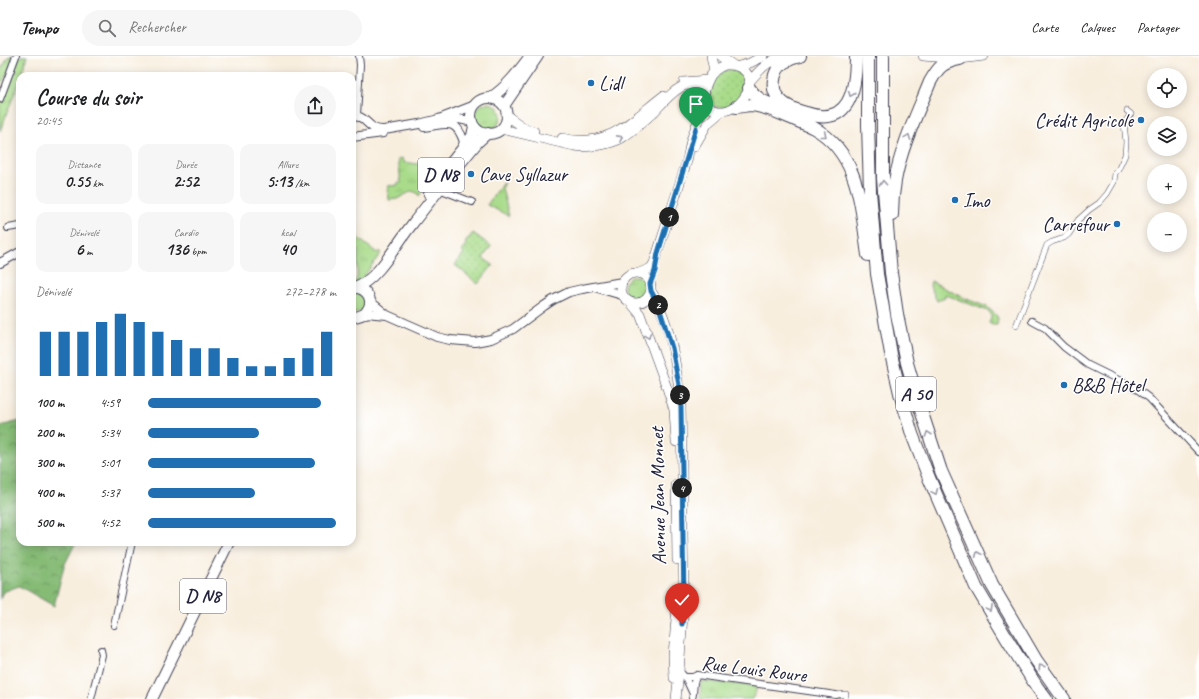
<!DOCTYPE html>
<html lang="fr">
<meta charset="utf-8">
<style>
body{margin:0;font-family:Caveat,sans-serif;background:#f6f6f6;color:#202124;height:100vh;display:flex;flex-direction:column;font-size:15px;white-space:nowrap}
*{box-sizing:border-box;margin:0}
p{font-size:13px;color:#757577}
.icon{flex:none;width:22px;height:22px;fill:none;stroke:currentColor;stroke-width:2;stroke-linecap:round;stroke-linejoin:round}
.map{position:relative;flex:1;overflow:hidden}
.panel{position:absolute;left:16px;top:16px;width:340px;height:474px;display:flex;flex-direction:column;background:#fff;border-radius:12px;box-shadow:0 2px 10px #0003}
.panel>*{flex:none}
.controls{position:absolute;left:1147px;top:12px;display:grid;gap:8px}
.controls a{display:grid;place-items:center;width:40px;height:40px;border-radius:50%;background:#fff;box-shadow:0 2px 10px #0003;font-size:20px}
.pin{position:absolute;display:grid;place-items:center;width:34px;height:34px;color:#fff;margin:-41px -17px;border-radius:50% 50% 50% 0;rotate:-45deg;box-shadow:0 0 4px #0007}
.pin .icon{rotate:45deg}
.km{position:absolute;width:20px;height:20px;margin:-10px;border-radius:50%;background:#222;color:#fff;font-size:11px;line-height:20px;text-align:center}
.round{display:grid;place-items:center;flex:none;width:42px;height:42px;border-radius:21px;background:#f6f6f6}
.summary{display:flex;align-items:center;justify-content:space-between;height:68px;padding:0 20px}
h1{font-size:22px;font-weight:700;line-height:30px}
.stats{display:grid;grid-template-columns:repeat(3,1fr);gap:6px;height:68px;padding:4px 20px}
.stats div{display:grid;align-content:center;border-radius:10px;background:#f6f6f6;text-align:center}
.stats b{font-size:17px;font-weight:700}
.stats small{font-size:11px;font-weight:400}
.stats p{font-size:11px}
.chart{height:112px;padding:8px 20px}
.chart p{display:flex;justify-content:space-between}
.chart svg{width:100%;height:72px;margin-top:4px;stroke:#1f6fb2;stroke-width:6}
ul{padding:0 20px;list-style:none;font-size:13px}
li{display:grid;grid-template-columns:64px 48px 1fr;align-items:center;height:30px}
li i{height:10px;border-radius:5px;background:#1f6fb2}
header{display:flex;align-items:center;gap:24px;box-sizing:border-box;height:56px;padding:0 20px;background:#fff;border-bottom:1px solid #e0e0e0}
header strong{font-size:19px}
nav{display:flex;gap:22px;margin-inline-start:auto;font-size:14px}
.search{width:280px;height:36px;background:#f6f6f6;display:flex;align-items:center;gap:10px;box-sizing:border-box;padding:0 14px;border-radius:22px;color:#757577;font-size:15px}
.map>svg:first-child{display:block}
.grass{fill:url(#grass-tufts);stroke:#667e62}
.forest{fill:url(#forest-crowns);stroke:#546e58}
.park{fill:url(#park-dots);stroke:#667e62}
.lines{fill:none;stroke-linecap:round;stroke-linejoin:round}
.pedestrian-casing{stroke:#424153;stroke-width:6}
.minor-casing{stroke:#424153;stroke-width:8}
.tertiary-casing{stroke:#424153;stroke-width:10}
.secondary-casing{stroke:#424153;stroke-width:10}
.primary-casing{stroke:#424153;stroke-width:12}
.motorway-casing{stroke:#424153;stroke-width:14}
.pedestrian{stroke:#fff;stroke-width:5}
.minor{stroke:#fff;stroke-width:6}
.tertiary{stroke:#fff;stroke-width:8}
.secondary{stroke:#fff;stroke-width:9}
.primary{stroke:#fff;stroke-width:10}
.motorway{stroke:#fff;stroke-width:12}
.oneway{stroke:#9c9ca7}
.route-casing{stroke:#fff;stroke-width:8}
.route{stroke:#1f6fb2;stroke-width:5}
.poi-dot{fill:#1f6fb2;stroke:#fff;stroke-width:1.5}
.labels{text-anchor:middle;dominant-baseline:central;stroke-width:3;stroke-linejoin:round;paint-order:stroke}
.shield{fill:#fff;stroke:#646476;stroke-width:1}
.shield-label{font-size:19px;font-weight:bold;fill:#22223b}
.poi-label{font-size:20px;fill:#22223b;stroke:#fff;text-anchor:start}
.street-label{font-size:20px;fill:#22223b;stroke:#fff}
</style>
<header>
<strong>Tempo</strong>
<div class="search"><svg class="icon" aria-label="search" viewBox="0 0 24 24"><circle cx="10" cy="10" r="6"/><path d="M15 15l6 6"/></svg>Rechercher</div>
<nav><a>Carte</a><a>Calques</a><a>Partager</a></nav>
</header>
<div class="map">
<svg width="1199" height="643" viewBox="0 0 1199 643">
<defs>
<pattern id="grass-tufts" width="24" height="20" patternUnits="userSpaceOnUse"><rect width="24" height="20" fill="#a9db8a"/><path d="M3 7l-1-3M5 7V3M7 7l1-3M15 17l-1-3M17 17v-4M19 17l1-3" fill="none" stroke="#91bc78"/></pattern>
<pattern id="forest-crowns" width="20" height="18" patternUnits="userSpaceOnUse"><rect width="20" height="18" fill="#86bb76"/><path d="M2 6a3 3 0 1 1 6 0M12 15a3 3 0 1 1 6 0" fill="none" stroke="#6d9862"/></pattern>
<pattern id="park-dots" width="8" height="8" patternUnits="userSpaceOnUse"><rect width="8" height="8" fill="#a9db8a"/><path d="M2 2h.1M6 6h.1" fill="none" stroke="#91bc78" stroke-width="1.8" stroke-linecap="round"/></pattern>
</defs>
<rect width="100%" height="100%" fill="#fff"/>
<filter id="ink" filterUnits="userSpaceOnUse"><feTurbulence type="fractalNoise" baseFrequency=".025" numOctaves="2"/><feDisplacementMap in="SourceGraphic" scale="8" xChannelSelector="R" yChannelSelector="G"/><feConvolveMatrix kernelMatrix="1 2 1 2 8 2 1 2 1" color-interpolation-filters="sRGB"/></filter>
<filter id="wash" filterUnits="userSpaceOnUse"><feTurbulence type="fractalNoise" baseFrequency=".012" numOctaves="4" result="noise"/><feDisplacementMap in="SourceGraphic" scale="16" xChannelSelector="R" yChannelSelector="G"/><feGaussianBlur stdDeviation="0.9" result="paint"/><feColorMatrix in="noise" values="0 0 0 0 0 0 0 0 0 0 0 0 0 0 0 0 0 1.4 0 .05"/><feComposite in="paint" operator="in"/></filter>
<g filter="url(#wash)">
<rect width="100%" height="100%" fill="#f8eede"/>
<path class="grass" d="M9 0H13C10 9 7 22 0 28V15Z
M20 0H27L21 20H20V23L0 75V48Z
M475 60a13 13 0 1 1 26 0a13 13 0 1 1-26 0Z
M402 102 403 106 425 109C426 115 422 120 422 127H427L419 140 417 137 412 135 397 143 389 144 388 130 398 129V127H401L398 103Z
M352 123 354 179 377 197 379 195 381 197 359 227H352L357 223 358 194 352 189Z
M504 125 502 132 509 160 487 149Z
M624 232a12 12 0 1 1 24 0a12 12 0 1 1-24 0Z
M931 225 964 242 987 251 996 259 998 262 997 269H993L990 268 989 266C992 261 992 258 988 255L949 240 945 239V242L937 245 930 230Z
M352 236H359L367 243 364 254 354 257H352Z
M701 625 756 630V635L752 643H700Z"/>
<path class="forest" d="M20 365V486H76L64 510 54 550 19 530 3 536 0 544V370Z"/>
<path class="park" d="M731 13C733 14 738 15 740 17 750 27 738 48 726 51 723 52 719 51 716 51 714 49 711 46 710 44 705 34 714 21 722 16 724 14 728 14 731 13Z
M473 177 491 190 483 202 493 209 478 228 455 209 464 197 462 195 467 189 465 187Z"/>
</g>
<g filter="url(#ink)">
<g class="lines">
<g class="pedestrian-casing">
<path id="pedestrian" d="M1016 270 1047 189 1052 186 1064 182 1069 178 1078 164 1089 154 1099 147 1107 138 1114 126 1115 117 1118 114 1125 99 1126 86 1124 67 1131 58 1127 55
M836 639 846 638 845 643"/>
</g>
<g class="minor-casing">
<path id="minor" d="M0 43 16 0
M357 59 360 9 359 0
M437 131 444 135 472 146
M8 172 20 170
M1032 265 1045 272 1064 291 1088 309 1137 333 1149 342 1199 396
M114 569 132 486
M678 614 685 621H693L697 619 836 639
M685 621 693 638 692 643
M693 638 694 626 697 619
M91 643 102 599 101 594"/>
</g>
<g class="tertiary-casing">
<path id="tertiary" d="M352 61C367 57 366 75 384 74L419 68 439 63 475 49
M444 67 459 63 473 66
M424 71C446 68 456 61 464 86L461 94
M352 81 383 77
M0 207 20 196
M598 232 622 239
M370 245 387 259 437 281 450 284 475 286 491 283 513 273 544 250 553 244 569 236 582 233 622 226
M365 257 387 259"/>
</g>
<g class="secondary-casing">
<path id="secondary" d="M711 0 714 15
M720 0 733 9
M923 0 960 3 984 0
M725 9C739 8 753 16 749 32 748 36 745 40 743 43 725 66 694 54 708 25 711 17 716 12 725 9Z
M739 10 750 7 763 0
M684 26 708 24
M749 26C760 14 766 6 782 0
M506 59 526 73 534 75
M501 73 574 90C589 92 609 89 622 82 633 75 644 65 654 56 662 48 675 31 687 29 694 29 699 32 704 36
M562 82C609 93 630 65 663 40
M694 91 708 67 721 56
M621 232a15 15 0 1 1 30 0a15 15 0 1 1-30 0Z
M639 217 651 212 654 207 687 105 691 84 705 45
M651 235C672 268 677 314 681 352L684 545 679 616 676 643
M630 246 640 258 667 332 674 354 676 386
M676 429 677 504
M674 622 673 599 678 539"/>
</g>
<g class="primary-casing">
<path id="primary" d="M490 42C507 31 518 16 530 0
M471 60a18 18 0 1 1 36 0a18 18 0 1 1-36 0Z
M504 50 538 0
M429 138 442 118 472 80 474 70
M355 232C378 223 395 190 410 171 432 142 455 114 478 86L488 77
M352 262C357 260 363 260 366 256 376 245 366 231 354 232
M152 643 229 486"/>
</g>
<g class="motorway-casing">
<path id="motorway" d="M800 0C794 1 789 3 783 7 773 15 770 33 779 43 786 51 796 54 806 57 850 72 856 33 856 0
M868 0V69L870 135 877 218 891 298 900 337 912 378 929 422 976 531 1007 583 1037 631 1046 643
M883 0V123L891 217 897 258 907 307 918 345 941 415 992 529 1036 604 1064 643
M749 32C755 41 762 45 772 49
M736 51C741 51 746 49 751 49 765 50 779 57 791 62 799 66 807 68 814 72 860 98 861 152 868 199
M892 159C892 147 893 136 895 125 901 91 917 58 930 26 939 10 942 7 960 3"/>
</g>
<use href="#pedestrian" class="pedestrian"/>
<use href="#minor" class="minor"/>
<use href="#tertiary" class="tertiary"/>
<use href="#secondary" class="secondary"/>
<use href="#primary" class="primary"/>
<use href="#motorway" class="motorway"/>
</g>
<defs><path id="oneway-chevron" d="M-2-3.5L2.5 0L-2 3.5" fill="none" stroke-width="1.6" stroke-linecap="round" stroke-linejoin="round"/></defs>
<g class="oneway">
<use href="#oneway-chevron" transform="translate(851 38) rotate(112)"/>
<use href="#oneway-chevron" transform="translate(824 79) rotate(38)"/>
<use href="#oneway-chevron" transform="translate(908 81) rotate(-69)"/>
<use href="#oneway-chevron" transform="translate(620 82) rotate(-28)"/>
<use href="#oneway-chevron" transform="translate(883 127) rotate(-94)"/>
<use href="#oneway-chevron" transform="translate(648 280) rotate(69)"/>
<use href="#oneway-chevron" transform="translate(928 378) rotate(-109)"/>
<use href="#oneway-chevron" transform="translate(935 436) rotate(66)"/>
<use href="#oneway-chevron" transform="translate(978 498) rotate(-114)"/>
<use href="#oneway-chevron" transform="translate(990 553) rotate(60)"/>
<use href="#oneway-chevron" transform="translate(1041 611) rotate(-125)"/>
</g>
</g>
<g class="lines" filter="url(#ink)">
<g class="route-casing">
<path id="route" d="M682 568 684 545 681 352 679 329 672 292 658 248 651 235 650 228 655 215 658 197 696 72"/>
</g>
<use href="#route" class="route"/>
</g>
<g class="poi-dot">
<circle cx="591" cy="27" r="4"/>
<circle cx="1141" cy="64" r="4"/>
<circle cx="471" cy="118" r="4"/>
<circle cx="955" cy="144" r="4"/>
<circle cx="1117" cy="168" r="4"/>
<circle cx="1064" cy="329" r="4"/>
</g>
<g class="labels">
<g class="shield">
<rect x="418" y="102" width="46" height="34" rx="3"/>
<rect x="896" y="321" width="40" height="34" rx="3"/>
<rect x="180" y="523" width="46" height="34" rx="3"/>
</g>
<g class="shield-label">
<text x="441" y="119">D N8</text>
<text x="916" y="338">A 50</text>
<text x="203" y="540">D N8</text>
</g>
<g class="poi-label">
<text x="599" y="27">Lidl</text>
<text x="1133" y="64" text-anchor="end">Crédit Agricole</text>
<text x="479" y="118">Cave Syllazur</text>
<text x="963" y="144">Imo</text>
<text x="1109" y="168" text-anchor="end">Carrefour</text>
<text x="1072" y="329">B&amp;B Hôtel</text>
</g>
<g class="street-label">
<text transform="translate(658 440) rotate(-91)">Avenue Jean Monnet</text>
<text transform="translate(754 613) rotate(7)">Rue Louis Roure</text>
</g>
</g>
</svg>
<div class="controls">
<a><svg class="icon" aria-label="locate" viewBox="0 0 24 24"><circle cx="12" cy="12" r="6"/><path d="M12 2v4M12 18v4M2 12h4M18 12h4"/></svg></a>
<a><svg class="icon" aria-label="layers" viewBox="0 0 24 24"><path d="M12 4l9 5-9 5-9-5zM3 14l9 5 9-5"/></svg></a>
<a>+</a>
<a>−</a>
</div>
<div class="pin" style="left:696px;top:72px;background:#1e9e55"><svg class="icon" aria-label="arrive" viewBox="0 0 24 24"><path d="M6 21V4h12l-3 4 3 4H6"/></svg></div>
<div class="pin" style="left:682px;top:568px;background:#d93025"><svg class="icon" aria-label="check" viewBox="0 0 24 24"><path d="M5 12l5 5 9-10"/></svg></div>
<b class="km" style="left:669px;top:161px">1</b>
<b class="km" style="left:658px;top:249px">2</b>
<b class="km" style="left:680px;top:339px">3</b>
<b class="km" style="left:682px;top:432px">4</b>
<section class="panel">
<div class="summary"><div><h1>Course du soir</h1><p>20:45</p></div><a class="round"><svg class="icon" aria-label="share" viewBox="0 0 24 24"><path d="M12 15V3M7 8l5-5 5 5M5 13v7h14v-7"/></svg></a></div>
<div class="stats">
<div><p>Distance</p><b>0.55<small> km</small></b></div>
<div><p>Durée</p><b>2:52</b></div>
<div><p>Allure</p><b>5:13<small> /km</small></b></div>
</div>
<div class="stats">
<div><p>Dénivelé</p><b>6<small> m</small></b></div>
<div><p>Cardio</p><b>136<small> bpm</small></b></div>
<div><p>kcal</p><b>40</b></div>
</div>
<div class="chart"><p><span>Dénivelé</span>272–278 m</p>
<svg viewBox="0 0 160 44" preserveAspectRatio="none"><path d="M5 44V17M15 44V17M25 44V17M35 44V11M45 44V6M55 44V11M65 44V17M75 44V22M85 44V27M95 44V27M105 44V33M115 44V38M125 44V38M135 44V33M145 44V27M155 44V17"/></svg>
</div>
<ul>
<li><b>100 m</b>4:59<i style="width:92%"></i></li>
<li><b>200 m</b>5:34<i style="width:59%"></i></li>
<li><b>300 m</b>5:01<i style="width:89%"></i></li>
<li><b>400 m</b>5:37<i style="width:57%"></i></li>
<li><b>500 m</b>4:52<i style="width:100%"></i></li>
</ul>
</section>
</div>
